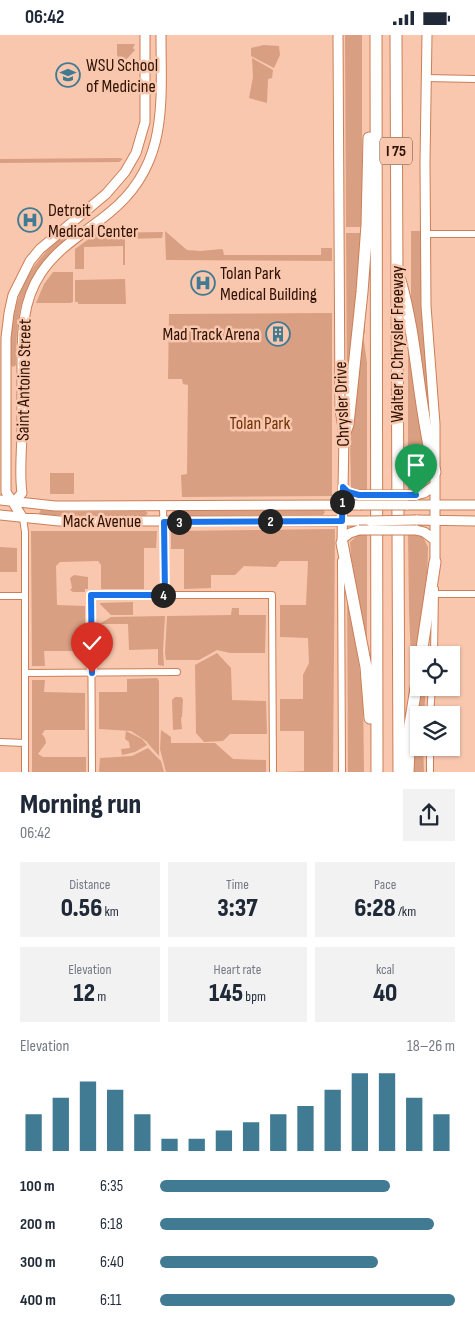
<!DOCTYPE html>
<meta charset="utf-8">
<style>
body{margin:0;font-family:"Sofia Sans Condensed",sans-serif;background:#f2f2f3;color:#1f2937;height:100vh;display:flex;flex-direction:column;font-size:19px;white-space:nowrap}
*{box-sizing:border-box;margin:0}
p{font-size:16px;color:#747a83}
.icon{flex:none;width:28px;height:28px;fill:none;stroke:currentColor;stroke-width:2;stroke-linecap:round;stroke-linejoin:round}
.map{position:relative;height:737px;overflow:hidden}
.drawer{display:flex;flex-direction:column;background:#fff;flex:1}
.drawer>*{flex:none}
.controls{position:absolute;left:410px;top:611px;display:grid;gap:10px}
.controls a{display:grid;place-items:center;width:50px;height:50px;border-radius:0px;background:#fff;box-shadow:0 1px 4px #0004;font-size:25px}
.pin{position:absolute;display:grid;place-items:center;width:42px;height:42px;color:#fff;margin:-51px -21px;border-radius:50% 50% 50% 0;rotate:-45deg;box-shadow:0 0 5px #0007}
.pin .icon{rotate:45deg}
.km{position:absolute;width:25px;height:25px;margin:-12px;border-radius:50%;background:#222;color:#fff;font-size:14px;line-height:25px;text-align:center}
.round{display:grid;place-items:center;flex:none;width:52px;height:52px;border-radius:0px;background:#f2f2f3}
.head{display:flex;align-items:center;justify-content:space-between;height:85px;padding:0 20px}
h1{font-size:28px;font-weight:800;line-height:38px}
.metrics{display:grid;grid-template-columns:repeat(3,1fr);gap:8px;height:85px;padding:5px 20px}
.metrics div{display:grid;align-content:center;border-radius:0px;background:#f2f2f3;text-align:center}
.metrics b{font-size:25px;font-weight:800}
.metrics small{font-size:14px;font-weight:400}
.metrics p{font-size:14px}
.chart{height:140px;padding:10px 20px}
.chart p{display:flex;justify-content:space-between}
.chart svg{width:100%;height:90px;margin-top:5px;stroke:#407b93;stroke-width:6}
ul{padding:0 20px;list-style:none;font-size:16px}
li{display:grid;grid-template-columns:80px 60px 1fr;align-items:center;height:38px}
li i{height:12px;border-radius:6px;background:#407b93}
.status{display:flex;justify-content:space-between;align-items:center;height:35px;padding:0 25px;background:#fff;direction:ltr}
.status svg{height:14px;fill:currentColor}
.map>svg:first-child{display:block}
.green{fill:#d99f82}
.lines{fill:none;stroke-linecap:round;stroke-linejoin:round}
.street-casing{stroke:#cc7f57;stroke-width:8}
.secondary-casing{stroke:#cc7f57;stroke-width:11}
.highway-casing{stroke:#cc7f57;stroke-width:13}
.street{stroke:#fff;stroke-width:6}
.secondary{stroke:#fff;stroke-width:9}
.highway{stroke:#fff;stroke-width:11}
.secondary-bridge-casing{stroke:#cc7f57;stroke-width:11;stroke-linecap:butt}
.secondary-bridge{stroke:#fff;stroke-width:9}
.route-casing{stroke:#fff;stroke-width:10}
.route{stroke:#1a73e8;stroke-width:6}
.labels{text-anchor:middle;dominant-baseline:central;stroke-width:5;stroke-linejoin:round;paint-order:stroke}
.shield{fill:#f8c7ae;stroke:#6b4836;stroke-width:1}
.shield-label{font-size:16px;font-weight:bold;fill:#2f1102}
.poi-label{font-size:18px;fill:#2f1102;stroke:#f8c7ae;text-anchor:start}
.street-label{font-size:18px;fill:#2f1102;stroke:#f8c7ae}
.park-label{font-size:18px;fill:#723209;stroke:#f8c7ae}
</style>
<div class="status"><b>06:42</b><svg viewBox="0 0 49 12"><path d="M0 12V9h3v3zM5 12V6h3v6zM10 12V3h3v9zM15 12V0h3v12zM26 1h20v11H26zM47 4h2v5h-2z"/></svg></div>
<div class="map">
<svg width="475" height="737" viewBox="0 0 475 737">
<rect width="100%" height="100%" fill="#f8c7ae"/>
<path class="green" d="M345 0H362V192H346Z
M117 9H135L133 13 135 15 123 28 117 20Z
M264 10 279 11 280 20 274 33 251 21V13Z
M252 23 273 35 272 43 268 44 267 68 249 63 253 42Z
M120 123 123 124 119 127 0 128V124Z
M75 191 78 195C25 236 16 265 16 330L13 332 10 329C11 264 22 232 75 191Z
M165 196 187 215 200 216 222 214 223 215 224 220H321V213H332V226L166 225Z
M411 196H421V264L431 391 429 390 411 269Z
M163 197 162 203 125 204V230H123V211L84 212V234H75V214L97 198Z
M346 198H363L347 358Z
M53 237H73V267L70 268H36L44 249Z
M125 244 126 269H78V267H75V245Z
M332 278V461L182 462 181 440 187 439 188 350 183 349 182 344H168L169 279Z
M362 291H365V298L363 299 367 328V457L356 456 351 452 350 404Z
M408 310H410L427 433C428 443 428 449 420 456L408 457Z
M50 438H74V459H50Z
M41 475 70 477 145 476 148 478 145 481 41 480 39 478Z
M323 475 325 477 323 480 183 481 180 478 182 476Z
M335 494 333 737H280L304 736V696H280V664H303V640L309 628 308 603 280 602V570H306L308 526H280L276 532 244 531 235 540H211V553L184 554V514H171V496Z
M31 496H157L156 513H144V554H101V530L98 526 60 527 56 531 57 570 85 571V616H44L45 631H32Z
M408 498 419 499 423 502 428 512 427 552 412 647 409 577Z
M367 499V606H365L351 522 350 507 358 500Z
M0 512 17 513V537H0Z
M74 540 88 542V554H85V557H73L70 555 72 553 70 543Z
M347 552 358 610 356 611 363 657 364 737H348Z
M133 567V580H111L100 569V568Z
M232 573H239V580H266L265 618H230L217 615 199 625H166L165 618 167 581 231 580Z
M165 581 163 615 164 631 158 630V614L129 615 128 589H99L111 582Z
M217 618 231 633 232 665 266 666 267 699H230L223 706 204 707 196 698 195 630Z
M157 643 159 646V721L146 706 131 696 99 694V657H127V644Z
M32 645H45L44 657 85 658V695H45L42 699 45 703 46 708 38 719 43 722H86V737H32Z
M420 653H426L424 680H419V712L423 713 424 737H412V711Z
M175 662H181L183 664 182 682 181 683 182 694 173 695V693L172 665Z
M161 695 171 702V708H215L233 724 266 725V737H166L160 714Z
M126 696 142 704 147 710 135 717 122 720 121 714 130 713 129 707 125 704Z
M148 713 161 726 164 737H99L100 723 132 721Z"/>
<g class="lines">
<g class="street-casing">
<path id="street" d="M426 43 475 44
M425 199H475
M163 471 165 560
M23 483 25 497V737
M341 526 342 737
M435 559H475
M0 561H24
M434 620 435 554
M25 638 177 637
M430 680 432 652
M0 707 25 708
M430 712V737
M92 737 91 560H272L273 737"/>
</g>
<g class="secondary-casing">
<path id="secondary" d="M338 0 340 374 344 400 342 508
M427 0 425 127 426 271 435 389V527
M416 460 424 458 434 451
M0 465 55 471H77L360 470
M14 467 22 458C19 437 22 415 22 394 22 375 22 356 22 337 22 302 21 268 41 238 58 212 86 197 109 178 169 130 161 68 161 0
M406 470H475
M0 480 59 486H370
M23 483 6 457V303L9 278 13 260 30 226 40 214 106 159 125 137 136 118 145 87V0
M416 485 475 486
M416 495 424 497 435 505
M342 504 350 498 359 495"/>
</g>
<g class="highway-casing">
<path id="highway" d="M376 0 377 737
M396 0 399 737
M400 245C418 307 418 374 435 437
M344 400 348 389 362 257 367 190 369 103
M342 508 366 632 370 683
M421 620 435 527
M408 737 410 690 419 634"/>
</g>
<use href="#street" class="street"/>
<use href="#secondary" class="secondary"/>
<use href="#highway" class="highway"/>
<g class="secondary-bridge-casing">
<path id="secondary-bridge" d="M359 460H416
M360 470H406
M370 486 416 485
M359 495H416"/>
</g>
<use href="#secondary-bridge" class="secondary-bridge"/>
</g>
<g class="lines">
<g class="route-casing">
<path id="route" d="M92 638 91 560H165L164 487 342 486 343 452 348 457 359 460H416"/>
</g>
<use href="#route" class="route"/>
</g>
<defs>
<g id="university-ring" transform="scale(1.25)"><circle r="9.5" fill="#f8c7ae" stroke="#407b93" stroke-width="1.5"/><path d="M0-5L7-2L0 1L-7-2ZM-4 1L0 2.5L4 1V4Q0 6-4 4Z" fill="#407b93"/></g>
<g id="hospital-ring" transform="scale(1.25)"><circle r="9.5" fill="#f8c7ae" stroke="#407b93" stroke-width="1.5"/><path d="M-5-5h3v3.5h4V-5h3V5h-3V1.5h-4V5h-3Z" fill="#407b93"/></g>
<g id="building-ring" transform="scale(1.25)"><circle r="9.5" fill="#f8c7ae" stroke="#407b93" stroke-width="1.5"/><path d="M-4-6H4V6H1V3H-1V6H-4ZM-2.5-4.3h1.7v1.8h-1.7ZM.8-4.3h1.7v1.8H.8ZM-2.5-1h1.7V.8h-1.7ZM.8-1h1.7V.8H.8Z" fill="#407b93"/></g>
</defs>
<g fill-rule="evenodd">
<use href="#university-ring" x="68" y="40"/>
<use href="#hospital-ring" x="30" y="185"/>
<use href="#hospital-ring" x="203" y="248"/>
<use href="#building-ring" x="278" y="299"/>
</g>
<g class="labels">
<rect class="shield" x="380" y="102.5" width="32" height="27" rx="4"/>
<g class="shield-label">
<text x="396" y="116">I 75</text>
</g>
<g class="poi-label">
<text x="86" y="30">WSU School<tspan x="86" dy="21">of Medicine</tspan></text>
<text x="48" y="175">Detroit<tspan x="48" dy="21">Medical Center</tspan></text>
<text x="220" y="238">Tolan Park<tspan x="220" dy="21">Medical Building</tspan></text>
<text x="260" y="299" text-anchor="end">Mad Track Arena</text>
</g>
<g class="street-label">
<text transform="translate(397 309) rotate(-90)">Walter P. Chrysler Freeway</text>
<text transform="translate(24 345) rotate(-89)">Saint Antoine Street</text>
<text transform="translate(342 369) rotate(-92)">Chrysler Drive</text>
<text x="102" y="486">Mack Avenue</text>
</g>
<g class="park-label">
<text x="260" y="388">Tolan Park</text>
</g>
</g>
</svg>
<div class="controls">
<a><svg class="icon" aria-label="locate" viewBox="0 0 24 24"><circle cx="12" cy="12" r="6"/><path d="M12 2v4M12 18v4M2 12h4M18 12h4"/></svg></a>
<a><svg class="icon" aria-label="layers" viewBox="0 0 24 24"><path d="M12 4l9 5-9 5-9-5zM3 14l9 5 9-5"/></svg></a>
</div>
<div class="pin" style="left:416px;top:460px;background:#1e9e55"><svg class="icon" aria-label="arrive" viewBox="0 0 24 24"><path d="M6 21V4h12l-3 4 3 4H6"/></svg></div>
<div class="pin" style="left:92px;top:638px;background:#d93025"><svg class="icon" aria-label="check" viewBox="0 0 24 24"><path d="M5 12l5 5 9-10"/></svg></div>
<b class="km" style="left:342px;top:467px">1</b>
<b class="km" style="left:270px;top:486px">2</b>
<b class="km" style="left:179px;top:487px">3</b>
<b class="km" style="left:163px;top:560px">4</b>
</div>
<section class="drawer">
<div class="head"><div><h1>Morning run</h1><p>06:42</p></div><a class="round"><svg class="icon" aria-label="share" viewBox="0 0 24 24"><path d="M12 15V3M7 8l5-5 5 5M5 13v7h14v-7"/></svg></a></div>
<div class="metrics">
<div><p>Distance</p><b>0.56<small> km</small></b></div>
<div><p>Time</p><b>3:37</b></div>
<div><p>Pace</p><b>6:28<small> /km</small></b></div>
</div>
<div class="metrics">
<div><p>Elevation</p><b>12<small> m</small></b></div>
<div><p>Heart rate</p><b>145<small> bpm</small></b></div>
<div><p>kcal</p><b>40</b></div>
</div>
<div class="chart"><p><span>Elevation</span>18–26 m</p>
<svg viewBox="0 0 160 44" preserveAspectRatio="none"><path d="M5 44V26M15 44V18M25 44V10M35 44V14M45 44V26M55 44V38M65 44V38M75 44V34M85 44V30M95 44V26M105 44V22M115 44V14M125 44V6M135 44V6M145 44V18M155 44V26"/></svg>
</div>
<ul>
<li><b>100 m</b>6:35<i style="width:78%"></i></li>
<li><b>200 m</b>6:18<i style="width:93%"></i></li>
<li><b>300 m</b>6:40<i style="width:74%"></i></li>
<li><b>400 m</b>6:11<i style="width:100%"></i></li>
</ul>
</section>
